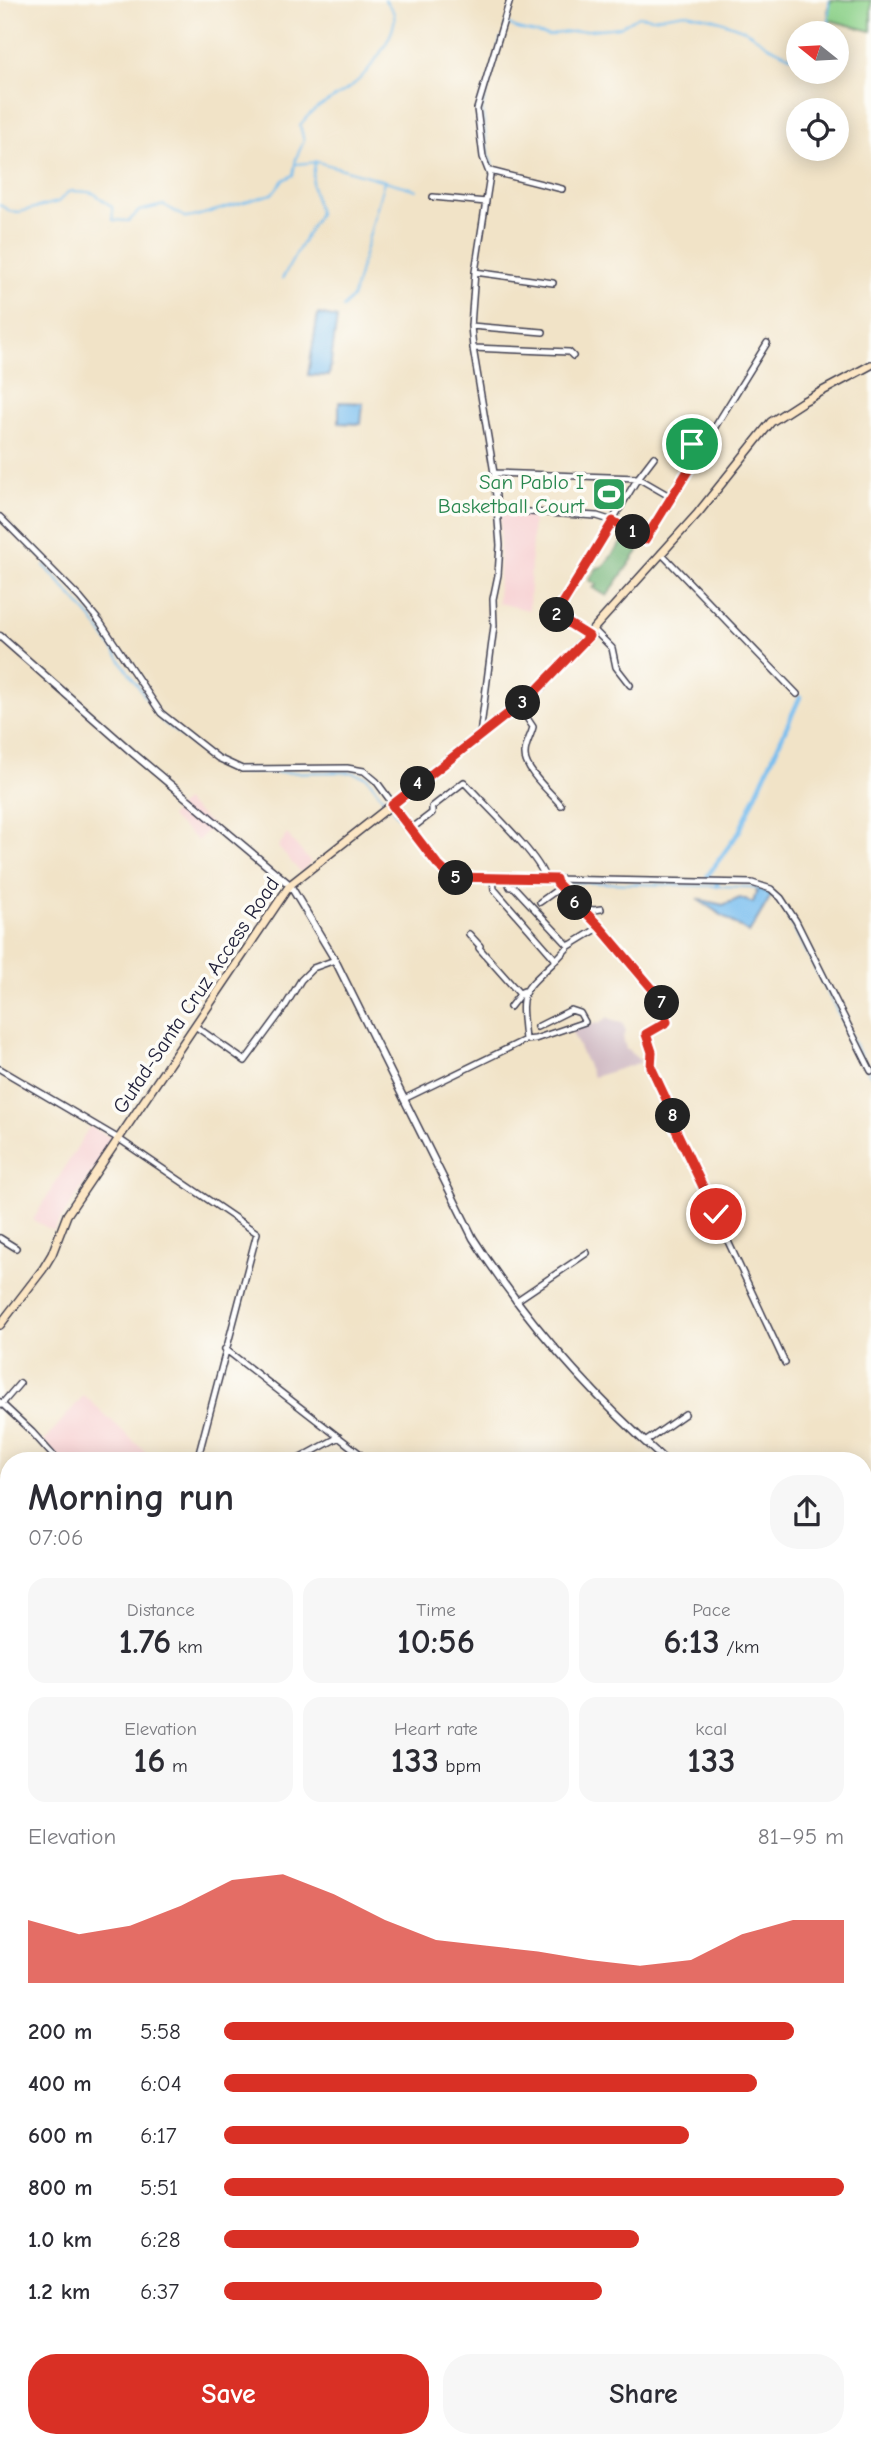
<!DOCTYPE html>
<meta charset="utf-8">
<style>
body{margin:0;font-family:"Comic Neue",sans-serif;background:#f7f7f7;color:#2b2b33;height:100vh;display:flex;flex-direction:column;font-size:26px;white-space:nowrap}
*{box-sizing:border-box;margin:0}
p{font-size:23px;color:#7c7c81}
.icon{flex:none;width:38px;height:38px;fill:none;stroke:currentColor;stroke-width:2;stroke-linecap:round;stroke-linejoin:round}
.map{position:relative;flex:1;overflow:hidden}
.drawer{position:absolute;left:0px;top:1452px;width:872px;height:996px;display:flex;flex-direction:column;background:#fff;border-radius:28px 28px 0 0;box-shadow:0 4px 18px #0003}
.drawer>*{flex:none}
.needle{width:46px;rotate:288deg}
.buttons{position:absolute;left:786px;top:21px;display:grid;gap:14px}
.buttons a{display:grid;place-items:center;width:63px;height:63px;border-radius:50%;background:#fff;box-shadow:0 4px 18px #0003;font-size:35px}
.pin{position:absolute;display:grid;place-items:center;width:60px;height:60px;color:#fff;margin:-30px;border:4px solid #fff;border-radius:50%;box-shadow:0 2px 7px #0007}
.km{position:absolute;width:35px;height:35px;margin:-18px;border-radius:50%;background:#222;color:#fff;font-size:19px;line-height:35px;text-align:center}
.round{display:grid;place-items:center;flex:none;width:74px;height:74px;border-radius:28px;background:#f7f7f7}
.overview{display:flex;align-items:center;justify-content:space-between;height:119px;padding:0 28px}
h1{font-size:38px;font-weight:700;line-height:52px}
.figures{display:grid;grid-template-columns:repeat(3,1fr);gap:10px;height:119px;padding:7px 28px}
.figures div{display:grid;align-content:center;border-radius:18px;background:#f7f7f7;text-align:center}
.figures b{font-size:35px;font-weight:700}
.figures small{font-size:19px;font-weight:400}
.figures p{font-size:19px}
.chart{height:196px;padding:14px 28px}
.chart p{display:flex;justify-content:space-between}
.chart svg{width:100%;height:126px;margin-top:7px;fill:#d93025;opacity:.7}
.primary-button{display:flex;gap:14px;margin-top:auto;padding:14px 28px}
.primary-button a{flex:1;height:80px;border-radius:28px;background:#d93025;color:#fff;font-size:28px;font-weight:700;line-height:80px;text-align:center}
.primary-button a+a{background:#f7f7f7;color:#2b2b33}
ul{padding:0 28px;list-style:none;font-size:23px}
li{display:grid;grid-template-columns:112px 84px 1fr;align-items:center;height:52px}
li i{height:18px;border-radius:9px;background:#d93025}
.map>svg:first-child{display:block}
.built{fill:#f7cfd1}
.industrial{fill:#d2bdc6}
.green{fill:#8ed28b;stroke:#587a63;stroke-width:2}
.forest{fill:#72b477;stroke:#4a6b59;stroke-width:2}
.water{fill:#78beef;stroke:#4d7095;stroke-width:2}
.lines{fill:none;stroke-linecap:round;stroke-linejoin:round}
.stream{stroke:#78beef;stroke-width:2}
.canal{stroke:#78beef;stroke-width:4.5}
.river{stroke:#78beef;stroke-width:8}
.minor-casing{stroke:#413f50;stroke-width:8}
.tertiary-casing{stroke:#413f50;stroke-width:9}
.secondary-casing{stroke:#413f50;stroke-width:10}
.primary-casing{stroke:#413f50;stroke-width:10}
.minor{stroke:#fff;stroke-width:5}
.tertiary{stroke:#fff;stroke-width:6}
.secondary{stroke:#fce6c4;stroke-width:7}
.primary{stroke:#f7c06c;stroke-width:8}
.route-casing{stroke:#fff;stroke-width:14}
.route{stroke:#d93025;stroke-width:9}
.labels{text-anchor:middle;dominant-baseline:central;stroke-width:7;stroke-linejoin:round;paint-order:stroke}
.leisure-label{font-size:21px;fill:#27864d;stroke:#fdfcf7;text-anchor:end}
.street-label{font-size:21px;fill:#22223b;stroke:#fdfcf7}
</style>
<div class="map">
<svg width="871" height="2448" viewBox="0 0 871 2448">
<rect width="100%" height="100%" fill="#fdfcf7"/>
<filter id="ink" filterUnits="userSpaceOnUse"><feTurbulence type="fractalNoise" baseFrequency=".0143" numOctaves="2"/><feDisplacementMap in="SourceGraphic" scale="14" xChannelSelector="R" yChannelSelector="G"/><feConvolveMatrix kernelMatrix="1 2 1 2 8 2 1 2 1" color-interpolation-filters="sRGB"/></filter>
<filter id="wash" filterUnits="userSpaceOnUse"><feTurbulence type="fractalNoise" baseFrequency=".00686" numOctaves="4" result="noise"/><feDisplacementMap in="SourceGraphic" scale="28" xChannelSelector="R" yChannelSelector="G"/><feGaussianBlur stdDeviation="1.57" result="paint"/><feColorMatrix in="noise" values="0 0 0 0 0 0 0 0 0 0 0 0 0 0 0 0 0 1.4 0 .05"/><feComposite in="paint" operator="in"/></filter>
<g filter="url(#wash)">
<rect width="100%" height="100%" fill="#f1e3c7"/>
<path class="built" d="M501 511 533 512 529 610 498 603Z
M184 801 212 825 198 841 170 817Z
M287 834 311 863 300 872 278 847Z
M90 1126 114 1140 53 1231 33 1220Z
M84 1395 155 1461H62L44 1441Z"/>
<path class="industrial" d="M608 1017 613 1021 622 1023 626 1031 623 1037 626 1049 642 1062 593 1077 569 1026 576 1023V1029L597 1023 599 1024Z"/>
<path class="green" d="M831 0H871V31L829 20 828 8Z"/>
<path class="forest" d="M624 539 641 547 607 596 593 588 597 585 589 580 597 568 604 566Z"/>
<path class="water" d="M318 314 337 318 329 376 308 375Z
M339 402 363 403 361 424 339 423Z
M757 889 772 894 749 933 697 899 723 905 740 898 753 903Z"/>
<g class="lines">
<path class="stream" d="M505 26 507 23 517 29 549 36 559 33 620 27 638 16 653 18 686 13 715 19 745 30 769 46 798 60
M825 33 829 23V0
M296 164 318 162 417 190
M494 169 488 154 482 109 501 38
M0 205 10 211 19 212 58 202 68 192 73 191 88 192 95 194 112 207 113 220 129 221 139 211 164 205 186 218 193 217 272 194 283 180 293 175 296 158 304 141 300 125C316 103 334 101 353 85 368 73 398 34 394 14 393 9 387 4 385 0
M282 279 319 213 312 185 315 161
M343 308 353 296 384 181
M44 565 92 619 162 721 217 764 238 773 351 772 367 777 388 805
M393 810 418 842
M452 880 462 883 491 882
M496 882H506
M512 882H554
M567 882 751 887 770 892
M779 900 863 1060
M868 1071 871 1076"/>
<path class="canal" d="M717 886V881L707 880 708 875 739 832 800 697"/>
<path class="river" d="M863 2205 871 2203
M0 2307 9 2312"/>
</g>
</g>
<g filter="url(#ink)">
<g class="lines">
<g class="minor-casing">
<path id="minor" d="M490 171 562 189
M433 197 486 202
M475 272 553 283
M471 326 543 332
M473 348 569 352 573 356
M672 440 687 441 702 448
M494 473 638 478 671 497
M496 510 597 516 613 521 645 540 767 343
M0 517 80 598 100 622 161 713 218 758 242 769 347 768 364 771 376 781 438 865 451 877 752 883 771 889 781 898 796 921 871 1071
M661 553 797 694
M594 630 612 648 616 667 630 685
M589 636 560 618 557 612 638 478 654 457
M519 706 533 727C531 736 525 744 525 754 524 770 551 793 561 805
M480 735 494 626 493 599 498 575 500 545 494 473 473 348 471 326 475 272 490 175 483 157 477 109 510 0
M411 829 432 813V807L464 782C483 803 539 855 545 878
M507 879 510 887H514L569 946
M556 879 557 883 600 927 661 999 667 1022 646 1034 652 1052 651 1067 666 1099 674 1126 785 1363
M493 880 494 889 556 960 569 946 600 927
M540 902 561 887
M580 908 594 910 601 909
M469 934 480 946 479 948 519 993 524 991
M510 1007 521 993
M195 1026 245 1061 284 1008 301 980 313 968 335 960
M525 1040C521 993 517 996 553 963
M0 1069 119 1139 257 1233 197 1461
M404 1099 525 1040 535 1039 585 1022 580 1013 571 1010 537 1027
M0 1238 16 1248
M516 1301 587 1253
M225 1349 359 1453
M0 1402 32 1432 58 1461
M1 1405 20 1383
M645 1442 685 1414
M295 1461 339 1437
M0 1506 9 1516
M0 1652 9 1659
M863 1928 871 1931
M863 2023 871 2018
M0 2149 9 2148
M863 2283 871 2282
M863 2306H871
M863 2331 871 2346
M863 2393 871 2402
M678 2440 684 2448
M548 2448 560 2440
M635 2448 645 2440"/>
</g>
<g class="tertiary-casing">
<path id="tertiary" d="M0 636 134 754 290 885 335 960 473 1238C525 1320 593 1396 666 1461
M863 1639 871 1647"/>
</g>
<g class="secondary-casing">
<path id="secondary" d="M0 1325 43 1269 52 1254 67 1215 290 885 540 688 698 513 771 422 802 402 871 365"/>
</g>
<g class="primary-casing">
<path id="primary" d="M0 1893 9 1903
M467 2440 475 2448
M475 2440 482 2448"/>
</g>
<use href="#minor" class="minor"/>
<use href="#tertiary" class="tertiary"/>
<use href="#secondary" class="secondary"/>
<use href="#primary" class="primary"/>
</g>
</g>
<g class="lines" filter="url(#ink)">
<g class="route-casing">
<path id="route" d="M692 444 702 448 645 540 613 521 558 611 557 614 560 618 589 636 533 694 392 805 438 865 451 877 556 879 557 883 600 927 661 999 667 1022 646 1034 652 1052 651 1067 666 1099 674 1126 716 1214"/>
</g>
<use href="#route" class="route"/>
</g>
<defs>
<g id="stadium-square" transform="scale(1.75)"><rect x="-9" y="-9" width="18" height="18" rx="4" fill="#2e9e5b" stroke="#fdfcf7"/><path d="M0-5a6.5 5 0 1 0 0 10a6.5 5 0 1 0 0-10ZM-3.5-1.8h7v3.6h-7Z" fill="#fff"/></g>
</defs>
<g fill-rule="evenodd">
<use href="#stadium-square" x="609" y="494"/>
</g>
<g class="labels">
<g class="leisure-label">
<text x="584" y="482">San Pablo I<tspan x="584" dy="24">Basketball Court</tspan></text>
</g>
<g class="street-label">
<text transform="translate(196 995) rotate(-56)">Gutad-Santa Cruz Access Road</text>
</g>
</g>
</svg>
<div class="buttons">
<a><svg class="needle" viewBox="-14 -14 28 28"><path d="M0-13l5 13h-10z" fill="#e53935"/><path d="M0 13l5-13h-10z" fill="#7c7c81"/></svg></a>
<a><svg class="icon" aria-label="locate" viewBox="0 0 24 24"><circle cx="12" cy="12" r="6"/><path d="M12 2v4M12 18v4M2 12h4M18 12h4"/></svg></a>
</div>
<div class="pin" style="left:692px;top:444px;background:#1e9e55"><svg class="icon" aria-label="arrive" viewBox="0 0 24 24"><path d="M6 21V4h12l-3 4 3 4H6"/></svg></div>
<div class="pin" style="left:716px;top:1214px;background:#d93025"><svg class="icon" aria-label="check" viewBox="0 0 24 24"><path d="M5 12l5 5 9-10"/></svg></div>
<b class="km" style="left:633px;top:532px">1</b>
<b class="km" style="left:557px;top:615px">2</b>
<b class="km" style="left:523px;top:703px">3</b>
<b class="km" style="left:418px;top:784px">4</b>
<b class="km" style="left:456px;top:878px">5</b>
<b class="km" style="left:575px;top:903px">6</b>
<b class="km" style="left:662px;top:1003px">7</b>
<b class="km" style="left:673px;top:1116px">8</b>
<section class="drawer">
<div class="overview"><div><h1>Morning run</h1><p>07:06</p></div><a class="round"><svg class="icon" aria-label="share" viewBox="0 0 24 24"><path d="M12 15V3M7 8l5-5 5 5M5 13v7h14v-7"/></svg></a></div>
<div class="figures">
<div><p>Distance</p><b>1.76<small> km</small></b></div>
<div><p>Time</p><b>10:56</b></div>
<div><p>Pace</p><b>6:13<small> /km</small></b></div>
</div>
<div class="figures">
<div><p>Elevation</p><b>16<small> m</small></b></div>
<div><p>Heart rate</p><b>133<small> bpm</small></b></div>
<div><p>kcal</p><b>133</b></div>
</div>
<div class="chart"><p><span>Elevation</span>81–95 m</p>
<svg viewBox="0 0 160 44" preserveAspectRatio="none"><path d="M0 44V22L10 27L20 24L30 17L40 8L50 6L60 13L70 22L80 29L90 31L100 33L110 36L120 38L130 36L140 27L150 22L160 22V44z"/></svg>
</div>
<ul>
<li><b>200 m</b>5:58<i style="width:92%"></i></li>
<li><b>400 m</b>6:04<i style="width:86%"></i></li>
<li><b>600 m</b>6:17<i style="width:75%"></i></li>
<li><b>800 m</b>5:51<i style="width:100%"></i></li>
<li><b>1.0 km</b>6:28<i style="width:67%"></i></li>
<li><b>1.2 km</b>6:37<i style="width:61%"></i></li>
</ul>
<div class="primary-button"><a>Save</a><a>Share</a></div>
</section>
</div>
